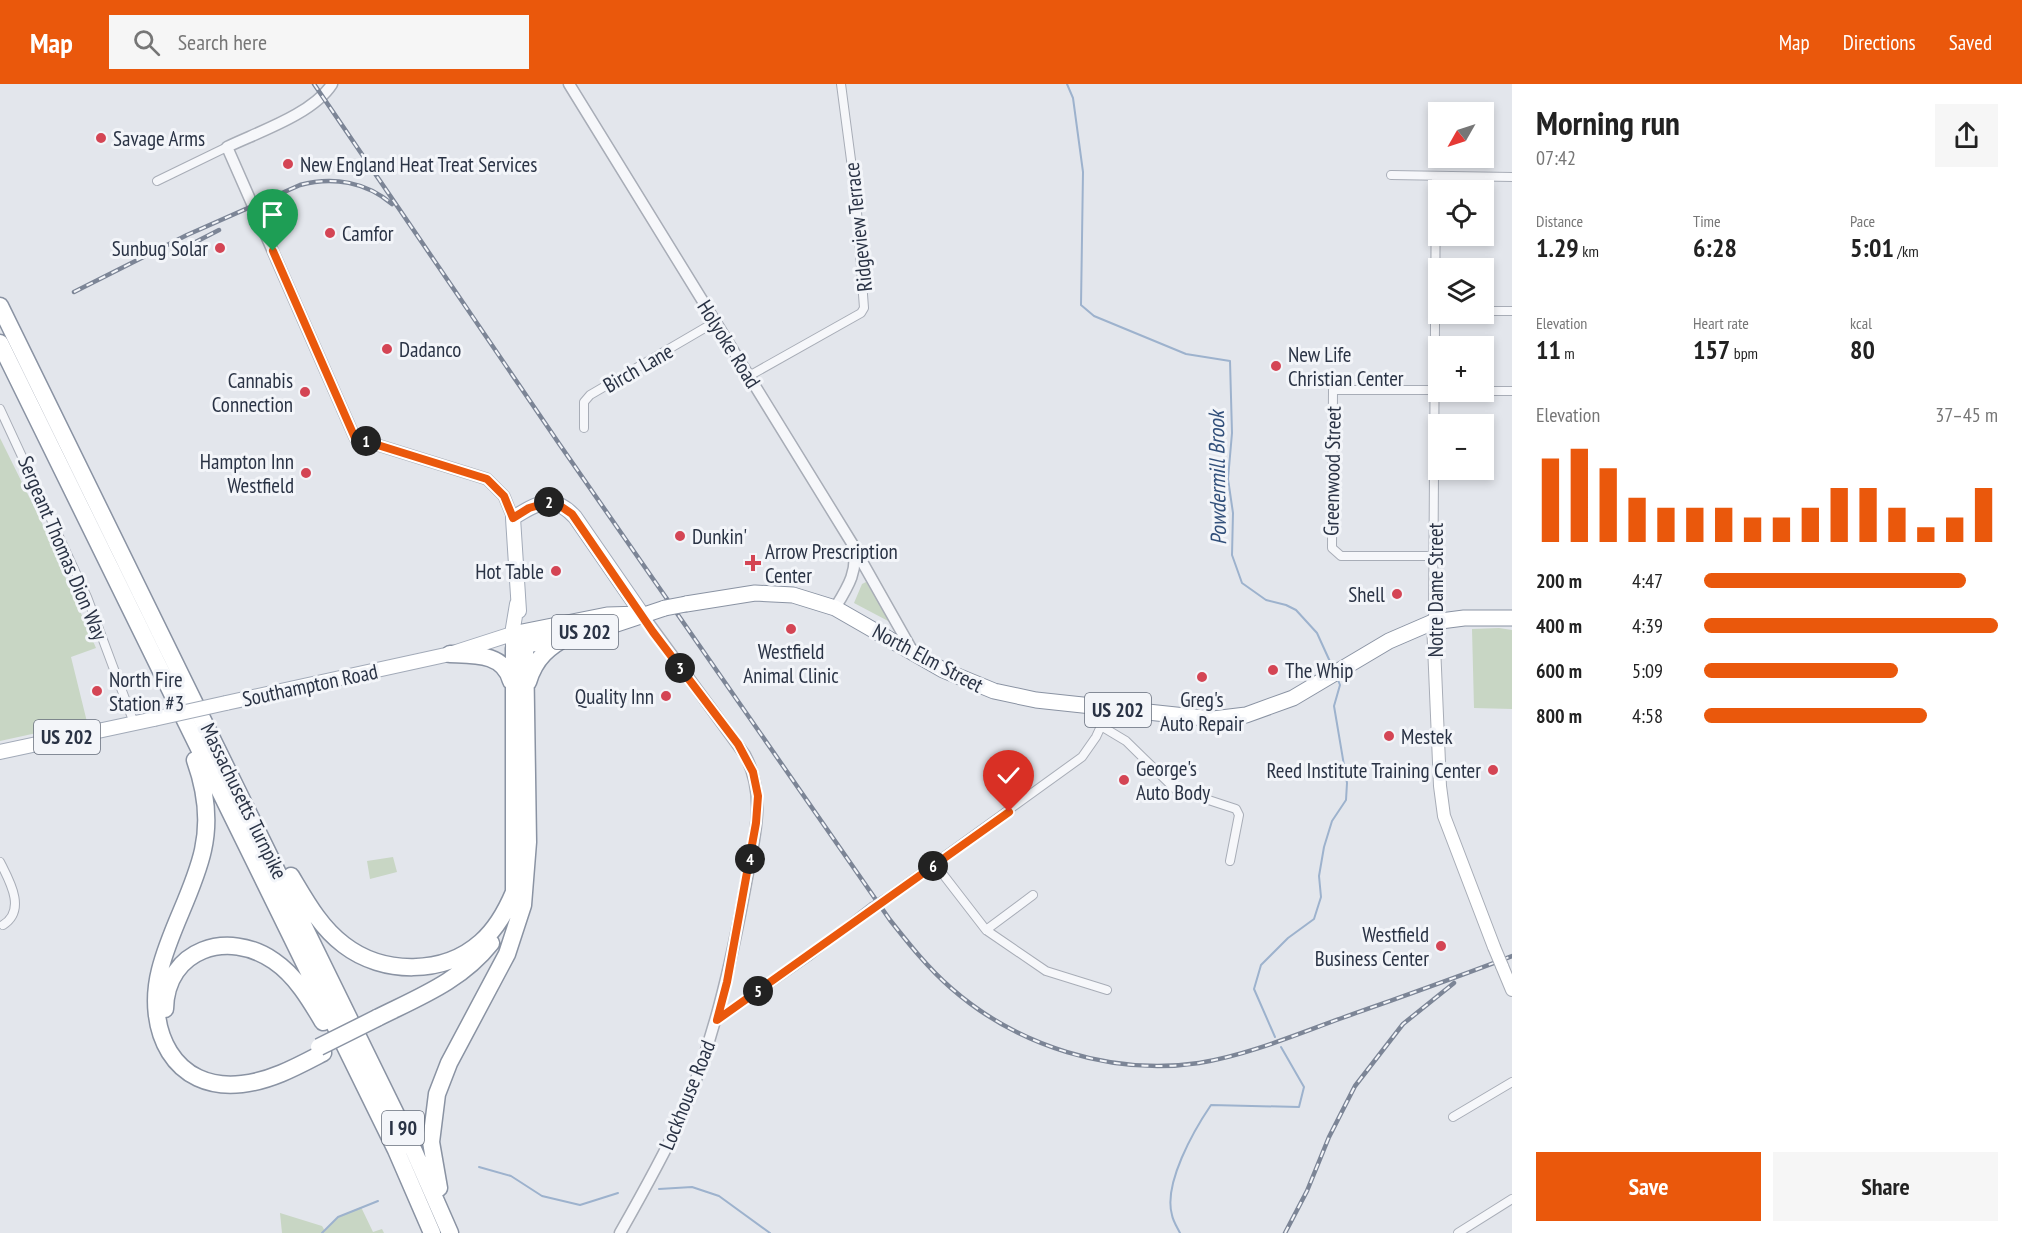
<!DOCTYPE html>
<meta charset="utf-8">
<style>
body{margin:0;font-family:"PT Sans Narrow",sans-serif;background:#f6f6f6;color:#222;height:100vh;display:flex;flex-direction:column;font-size:22px;white-space:nowrap}
*{box-sizing:border-box;margin:0}
p{font-size:20px;color:#767676}
.icon{flex:none;width:33px;height:33px;fill:none;stroke:currentColor;stroke-width:2;stroke-linecap:round;stroke-linejoin:round}
.map{position:relative;flex:1;overflow:hidden}
.panel{display:flex;flex-direction:column;background:#fff;width:510px}
.panel>*{flex:none}
.needle{width:39px;rotate:231deg}
.fabs{position:absolute;left:1428px;top:18px;display:grid;gap:12px}
.fabs a{display:grid;place-items:center;width:66px;height:66px;border-radius:0px;background:#fff;box-shadow:0 3px 9px #0003;font-size:30px}
.pin{position:absolute;display:grid;place-items:center;width:51px;height:51px;color:#fff;margin:-62px -26px;border-radius:50% 50% 50% 0;rotate:-45deg;box-shadow:0 0 6px #0007}
.pin .icon{rotate:45deg}
.km{position:absolute;width:30px;height:30px;margin:-15px;border-radius:50%;background:#222;color:#fff;font-size:16px;line-height:30px;text-align:center}
.round{display:grid;place-items:center;flex:none;width:63px;height:63px;border-radius:0px;background:#f6f6f6}
.summary{display:flex;align-items:center;justify-content:space-between;height:102px;padding:0 24px}
h1{font-size:33px;font-weight:700;line-height:45px}
.figures{display:grid;grid-template-columns:repeat(3,1fr);gap:9px;height:102px;padding:6px 24px}
.figures div{display:grid;align-content:center}
.figures b{font-size:26px;font-weight:700}
.figures small{font-size:16px;font-weight:400}
.figures p{font-size:16px}
.chart{height:168px;padding:12px 24px}
.chart p{display:flex;justify-content:space-between}
.chart svg{width:100%;height:108px;margin-top:6px;stroke:#ea580c;stroke-width:6}
.cta{display:flex;gap:12px;margin-top:auto;padding:12px 24px}
.cta a{flex:1;height:69px;border-radius:0px;background:#ea580c;color:#fff;font-size:24px;font-weight:700;line-height:69px;text-align:center}
.cta a+a{background:#f6f6f6;color:#222}
ul{padding:0 24px;list-style:none;font-size:20px}
li{display:grid;grid-template-columns:96px 72px 1fr;align-items:center;height:45px}
li i{height:15px;border-radius:8px;background:#ea580c}
header{display:flex;align-items:center;gap:36px;box-sizing:border-box;height:84px;padding:0 30px;background:#ea580c;color:#fff}
header strong{font-size:28px}
nav{display:flex;gap:33px;margin-inline-start:auto;font-size:21px}
.search{width:420px;height:54px;background:#f6f6f6;display:flex;align-items:center;gap:15px;box-sizing:border-box;padding:0 21px;border-radius:0px;color:#767676;font-size:22px}
main{display:flex;flex:1;min-height:0}
.map>svg:first-child{display:block}
.green{fill:#c8d6c4}
.lines{fill:none;stroke-linecap:round;stroke-linejoin:round}
.stream{stroke:#9db2cd;stroke-width:2}
.minor-casing{stroke:#a8adb7;stroke-width:10}
.tertiary-casing{stroke:#a8adb7;stroke-width:13}
.secondary-casing{stroke:#a8adb7;stroke-width:14}
.primary-casing{stroke:#a2aab8;stroke-width:16}
.trunk-casing{stroke:#8a93a3;stroke-width:17}
.motorway-casing{stroke:#8a93a3;stroke-width:19}
.minor{stroke:#f6f7fa;stroke-width:8}
.tertiary{stroke:#f6f7fa;stroke-width:10}
.secondary{stroke:#fff;stroke-width:12}
.primary{stroke:#fff;stroke-width:14}
.trunk{stroke:#fff;stroke-width:15}
.motorway{stroke:#fff;stroke-width:16}
.rail-casing{stroke:#7c8596;stroke-width:4.5}
.rail{stroke:#f3f5f9;stroke-width:2;stroke-dasharray:7;stroke-linecap:butt}
.minor-bridge-casing{stroke:#a8adb7;stroke-width:10;stroke-linecap:butt}
.secondary-bridge-casing{stroke:#a8adb7;stroke-width:14;stroke-linecap:butt}
.primary-bridge-casing{stroke:#a2aab8;stroke-width:16;stroke-linecap:butt}
.trunk-bridge-casing{stroke:#8a93a3;stroke-width:17;stroke-linecap:butt}
.motorway-bridge-casing{stroke:#8a93a3;stroke-width:19;stroke-linecap:butt}
.minor-bridge{stroke:#f6f7fa;stroke-width:8}
.secondary-bridge{stroke:#fff;stroke-width:12}
.primary-bridge{stroke:#fff;stroke-width:14}
.trunk-bridge{stroke:#fff;stroke-width:15}
.motorway-bridge{stroke:#fff;stroke-width:16}
.route-casing{stroke:#fff;stroke-width:12}
.route{stroke:#ea580c;stroke-width:8}
.poi-dot{fill:#d44554;stroke:#f3f5f9;stroke-width:2}
.labels{text-anchor:middle;dominant-baseline:central;stroke-width:6;stroke-linejoin:round;paint-order:stroke}
.shield{fill:#f3f5f9;stroke:#666d7b;stroke-width:1.5}
.shield-label{font-size:20px;font-weight:bold;fill:#2a3345}
.poi-label{font-size:21px;fill:#2a3345;stroke:#f3f5f9;text-anchor:start}
.street-label{font-size:21px;fill:#2a3345;stroke:#f3f5f9}
.water-label{font-size:22px;font-style:italic;fill:#32507b;stroke:#f3f5f9}
</style>
<header>
<strong>Map</strong>
<div class="search"><svg class="icon" aria-label="search" viewBox="0 0 24 24"><circle cx="10" cy="10" r="6"/><path d="M15 15l6 6"/></svg>Search here</div>
<nav><a>Map</a><a>Directions</a><a>Saved</a></nav>
</header>
<main>
<div class="map">
<svg width="1512" height="1149" viewBox="0 0 1512 1149">
<rect width="100%" height="100%" fill="#e3e6ec"/>
<path class="green" d="M0 354 41 437 96 564 71 573 87 638 0 657Z
M866 498 890 537V538L854 519 862 500Z
M1499 544 1512 546V625L1474 624 1472 545Z
M393 773 397 788 370 795 367 777Z
M361 1123 373 1148 382 1145 384 1149H282L280 1129 322 1142 325 1147 338 1133Z"/>
<g class="lines">
<path class="stream" d="M1067 0 1073 14 1083 88 1081 221 1094 232 1186 270 1230 277 1232 349 1228 395 1233 429 1232 471 1242 499 1266 516 1286 521 1296 526 1317 549 1332 582
M1275 953 1254 905 1261 881 1288 854 1314 835 1321 813 1319 792 1324 763 1332 737 1346 716 1347 699 1334 622 1340 601 1338 596
M479 1083 511 1092 542 1112 580 1121 618 1109
M659 1105 692 1103 719 1112 770 1149
M322 1149 338 1133 378 1117
M1180 1149C1177 1143 1173 1137 1172 1131 1163 1100 1194 1046 1211 1021L1299 1023 1304 1003 1281 963"/>
<g class="minor-casing">
<path id="minor" d="M1391 91 1512 93
M157 97 227 63
M1484 227H1512
M749 292 861 229 864 224 856 114 841 0
M1484 307H1512
M0 325 87 513 134 639
M584 344V318L590 311 715 238
M1434 472H1341L1332 464 1333 306H1438
M1433 538 1436 92
M1101 642 1126 657 1175 705 1236 725 1239 731 1230 777
M0 778C9 796 27 826 3 841
M935 780 986 846 1046 887 1107 906
M888 813 1082 673 1096 653 1109 625
M986 846 1033 811
M717 936 808 873 872 823
M1453 1033 1512 998
M1458 1149 1512 1115"/>
</g>
<g class="tertiary-casing">
<path id="tertiary" d="M332 0C313 30 258 48 227 63L355 354 487 395 504 412 513 434
M569 0 853 461C859 486 848 503 835 524
M856 467 913 568
M620 1149C641 1112 662 1075 680 1036 713 960 731 881 746 799 754 756 767 712 745 671L642 530"/>
</g>
<g class="secondary-casing">
<path id="secondary" d="M1433 538 1440 702 1444 732 1494 863
M1502 882 1512 906"/>
</g>
<g class="primary-casing">
<path id="primary" d="M519 527 513 434C537 419 553 409 575 433L642 530
M226 619 450 570 512 550 517 520
M0 668 154 635"/>
</g>
<g class="trunk-casing">
<path id="trunk" d="M686 520 755 509 793 511 835 524 943 586 994 607 1036 616 1213 635 1246 631 1293 614 1389 557 1433 538 1464 534H1512
M642 530 607 531 512 550 514 564 599 546 665 524"/>
</g>
<g class="motorway-casing">
<path id="motorway" d="M0 222 414 1067 450 1149
M0 259 396 1066 432 1149
M450 570C474 571 504 569 511 597
M528 598C535 574 549 562 571 551
M195 676C205 704 210 735 203 766 194 807 170 845 160 886 145 945 173 1008 242 1000 271 997 298 982 323 969
M291 792C306 817 320 843 344 861 383 891 444 891 481 858 497 844 506 827 514 808
M514 809V564
M165 925C166 865 228 845 274 877 296 892 310 916 323 938
M377 934C419 913 461 897 491 859
M439 1104 431 1058 437 1010 449 979 507 870 523 821 528 758 525 560"/>
</g>
<use href="#minor" class="minor"/>
<use href="#tertiary" class="tertiary"/>
<use href="#secondary" class="secondary"/>
<use href="#primary" class="primary"/>
<use href="#trunk" class="trunk"/>
<use href="#motorway" class="motorway"/>
<g class="rail-casing">
<path id="rail" d="M314 0 560 361 890 836C909 860 928 884 951 904 1017 962 1112 992 1199 979 1248 971 1295 951 1342 934 1398 914 1455 894 1512 872
M182 165 219 146
M74 208 187 151 300 101C333 92 366 98 392 120
M1285 1149 1307 1107 1329 1053 1355 1002 1403 940 1454 899"/>
</g>
<use href="#rail" class="rail"/>
<g class="minor-bridge-casing">
<path id="minor-bridge" d="M872 823 888 813"/>
</g>
<g class="secondary-bridge-casing">
<path id="secondary-bridge" d="M1494 863 1502 882"/>
</g>
<g class="primary-bridge-casing">
<path id="primary-bridge" d="M154 635 226 619"/>
</g>
<g class="trunk-bridge-casing">
<path id="trunk-bridge" d="M665 524 686 520"/>
</g>
<g class="motorway-bridge-casing">
<path id="motorway-bridge" d="M319 963 377 934"/>
</g>
<use href="#minor-bridge" class="minor-bridge"/>
<use href="#secondary-bridge" class="secondary-bridge"/>
<use href="#primary-bridge" class="primary-bridge"/>
<use href="#trunk-bridge" class="trunk-bridge"/>
<use href="#motorway-bridge" class="motorway-bridge"/>
</g>
<g class="lines">
<g class="route-casing">
<path id="route" d="M273 167 355 354 487 395 504 412 513 434 529 424 553 417 572 430 653 548 738 660 753 688 758 712 756 739 727 898 717 936 1009 728"/>
</g>
<use href="#route" class="route"/>
</g>
<g class="poi-dot">
<circle cx="101" cy="54" r="6"/>
<circle cx="288" cy="80" r="6"/>
<circle cx="330" cy="149" r="6"/>
<circle cx="220" cy="164" r="6"/>
<circle cx="387" cy="265" r="6"/>
<circle cx="1276" cy="282" r="6"/>
<circle cx="305" cy="308" r="6"/>
<circle cx="306" cy="389" r="6"/>
<circle cx="680" cy="452" r="6"/>
<path d="M750 470h6v6h6v6h-6v6h-6v-6h-6v-6h6z"/>
<circle cx="556" cy="487" r="6"/>
<circle cx="1397" cy="510" r="6"/>
<circle cx="791" cy="545" r="6"/>
<circle cx="1273" cy="586" r="6"/>
<circle cx="1202" cy="593" r="6"/>
<circle cx="97" cy="607" r="6"/>
<circle cx="666" cy="612" r="6"/>
<circle cx="1389" cy="652" r="6"/>
<circle cx="1493" cy="686" r="6"/>
<circle cx="1124" cy="696" r="6"/>
<circle cx="1441" cy="862" r="6"/>
</g>
<g class="labels">
<g class="shield">
<rect x="552" y="531" width="66" height="34" rx="4.5"/>
<rect x="1085" y="609" width="66" height="34" rx="4.5"/>
<rect x="34" y="636" width="66" height="34" rx="4.5"/>
<rect x="382" y="1027" width="42" height="34" rx="4.5"/>
</g>
<g class="shield-label">
<text x="585" y="548">US 202</text>
<text x="1118" y="626">US 202</text>
<text x="67" y="653">US 202</text>
<text x="403" y="1044">I 90</text>
</g>
<g class="poi-label">
<text x="113" y="54">Savage Arms</text>
<text x="300" y="80">New England Heat Treat Services</text>
<text x="342" y="149">Camfor</text>
<text x="208" y="164" text-anchor="end">Sunbug Solar</text>
<text x="399" y="265">Dadanco</text>
<text x="1288" y="270">New Life<tspan x="1288" dy="24">Christian Center</tspan></text>
<text x="293" y="296" text-anchor="end">Cannabis<tspan x="293" dy="24">Connection</tspan></text>
<text x="294" y="377" text-anchor="end">Hampton Inn<tspan x="294" dy="24">Westfield</tspan></text>
<text x="692" y="452">Dunkin'</text>
<text x="765" y="467">Arrow Prescription<tspan x="765" dy="24">Center</tspan></text>
<text x="544" y="487" text-anchor="end">Hot Table</text>
<text x="1385" y="510" text-anchor="end">Shell</text>
<text x="791" y="567" text-anchor="middle">Westfield<tspan x="791" dy="24">Animal Clinic</tspan></text>
<text x="1285" y="586">The Whip</text>
<text x="109" y="595">North Fire<tspan x="109" dy="24">Station #3</tspan></text>
<text x="654" y="612" text-anchor="end">Quality Inn</text>
<text x="1202" y="615" text-anchor="middle">Greg's<tspan x="1202" dy="24">Auto Repair</tspan></text>
<text x="1401" y="652">Mestek</text>
<text x="1136" y="684">George's<tspan x="1136" dy="24">Auto Body</tspan></text>
<text x="1481" y="686" text-anchor="end">Reed Institute Training Center</text>
<text x="1429" y="850" text-anchor="end">Westfield<tspan x="1429" dy="24">Business Center</tspan></text>
</g>
<g class="street-label">
<text transform="translate(858 143) rotate(-96)">Ridgeview Terrace</text>
<text transform="translate(729 260) rotate(58)">Holyoke Road</text>
<text transform="translate(638 284) rotate(-30)">Birch Lane</text>
<text transform="translate(1332 387) rotate(-89)">Greenwood Street</text>
<text transform="translate(63 464) rotate(67)">Sergeant Thomas Dion Way</text>
<text transform="translate(1435 506) rotate(-90)">Notre Dame Street</text>
<text transform="translate(928 574) rotate(28)">North Elm Street</text>
<text transform="translate(310 601) rotate(-12)">Southampton Road</text>
<text transform="translate(244 717) rotate(64)">Massachusetts Turnpike</text>
<text transform="translate(687 1011) rotate(-68)">Lockhouse Road</text>
</g>
<g class="water-label">
<text transform="translate(1217 394) rotate(-91)">Powdermill Brook</text>
</g>
</g>
</svg>
<div class="fabs">
<a><svg class="needle" viewBox="-14 -14 28 28"><path d="M0-13l5 13h-10z" fill="#e53935"/><path d="M0 13l5-13h-10z" fill="#767676"/></svg></a>
<a><svg class="icon" aria-label="locate" viewBox="0 0 24 24"><circle cx="12" cy="12" r="6"/><path d="M12 2v4M12 18v4M2 12h4M18 12h4"/></svg></a>
<a><svg class="icon" aria-label="layers" viewBox="0 0 24 24"><path d="M12 4l9 5-9 5-9-5zM3 14l9 5 9-5"/></svg></a>
<a>+</a>
<a>−</a>
</div>
<div class="pin" style="left:273px;top:167px;background:#1e9e55"><svg class="icon" aria-label="arrive" viewBox="0 0 24 24"><path d="M6 21V4h12l-3 4 3 4H6"/></svg></div>
<div class="pin" style="left:1009px;top:728px;background:#d93025"><svg class="icon" aria-label="check" viewBox="0 0 24 24"><path d="M5 12l5 5 9-10"/></svg></div>
<b class="km" style="left:366px;top:357px">1</b>
<b class="km" style="left:549px;top:418px">2</b>
<b class="km" style="left:680px;top:584px">3</b>
<b class="km" style="left:750px;top:775px">4</b>
<b class="km" style="left:758px;top:907px">5</b>
<b class="km" style="left:933px;top:782px">6</b>
</div>
<section class="panel">
<div class="summary"><div><h1>Morning run</h1><p>07:42</p></div><a class="round"><svg class="icon" aria-label="share" viewBox="0 0 24 24"><path d="M12 15V3M7 8l5-5 5 5M5 13v7h14v-7"/></svg></a></div>
<div class="figures">
<div><p>Distance</p><b>1.29<small> km</small></b></div>
<div><p>Time</p><b>6:28</b></div>
<div><p>Pace</p><b>5:01<small> /km</small></b></div>
</div>
<div class="figures">
<div><p>Elevation</p><b>11<small> m</small></b></div>
<div><p>Heart rate</p><b>157<small> bpm</small></b></div>
<div><p>kcal</p><b>80</b></div>
</div>
<div class="chart"><p><span>Elevation</span>37–45 m</p>
<svg viewBox="0 0 160 44" preserveAspectRatio="none"><path d="M5 44V10M15 44V6M25 44V14M35 44V26M45 44V30M55 44V30M65 44V30M75 44V34M85 44V34M95 44V30M105 44V22M115 44V22M125 44V30M135 44V38M145 44V34M155 44V22"/></svg>
</div>
<ul>
<li><b>200 m</b>4:47<i style="width:89%"></i></li>
<li><b>400 m</b>4:39<i style="width:100%"></i></li>
<li><b>600 m</b>5:09<i style="width:66%"></i></li>
<li><b>800 m</b>4:58<i style="width:76%"></i></li>
</ul>
<div class="cta"><a>Save</a><a>Share</a></div>
</section>
</main>
